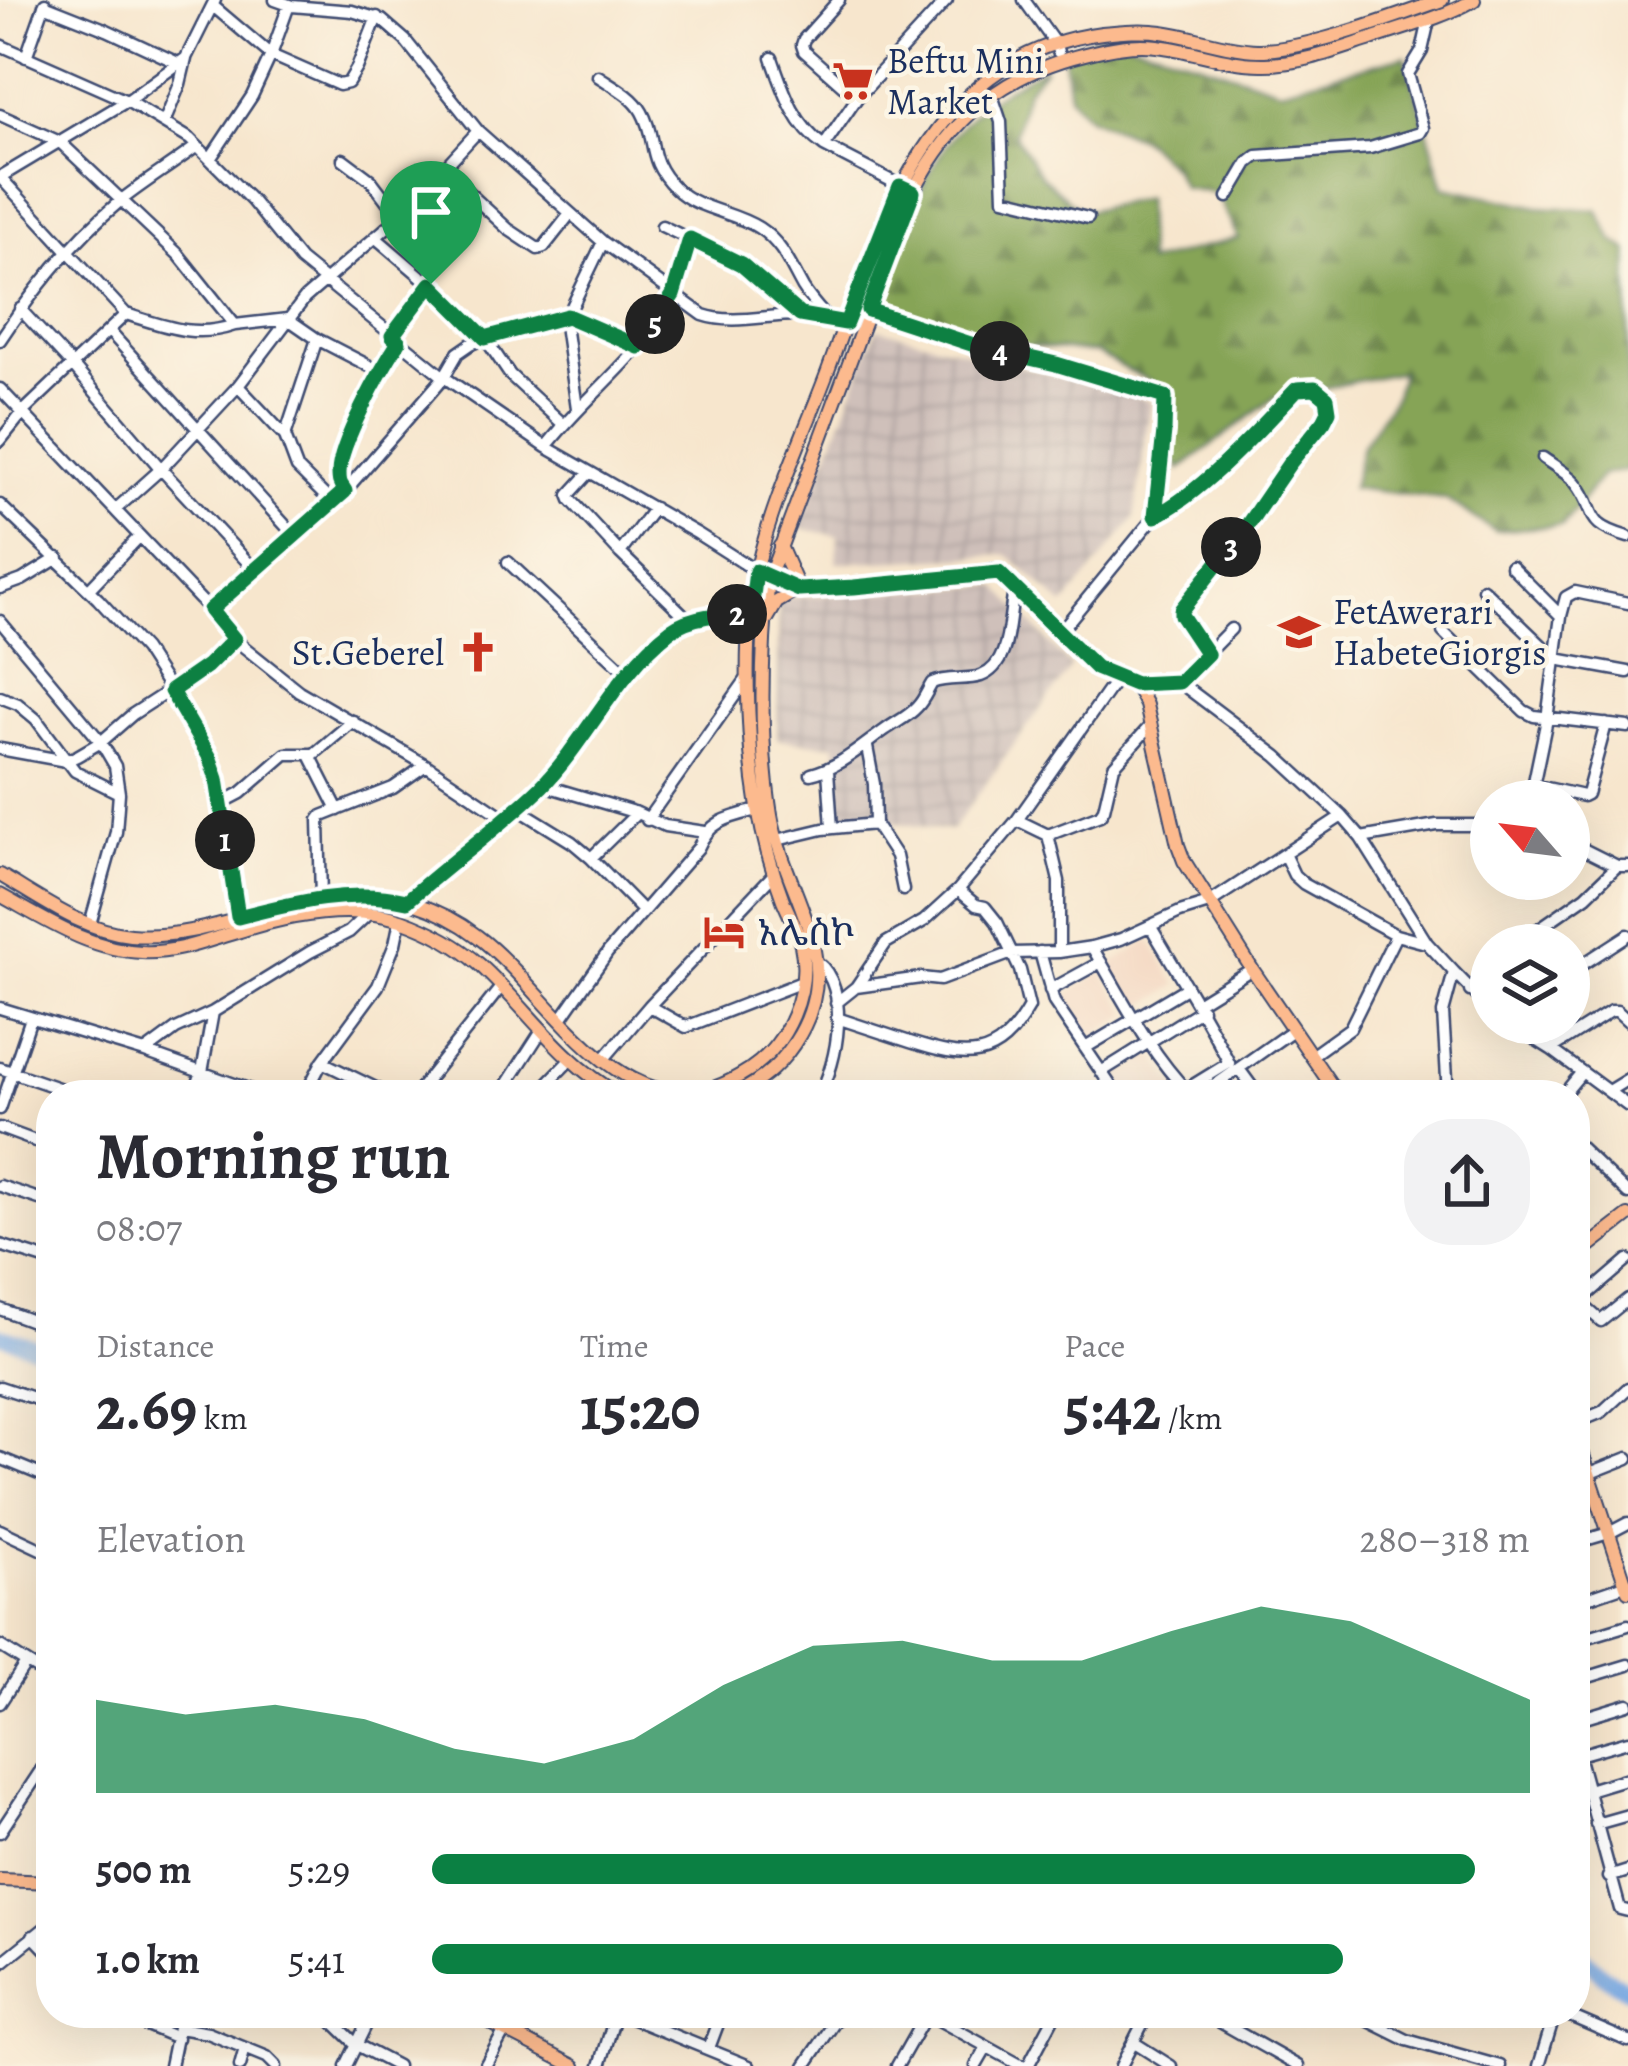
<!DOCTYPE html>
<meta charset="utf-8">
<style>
body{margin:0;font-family:Alegreya,"Noto Serif Ethiopic",serif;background:#f2f2f3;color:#2b2b33;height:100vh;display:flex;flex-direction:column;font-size:45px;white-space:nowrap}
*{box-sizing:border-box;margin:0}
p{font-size:39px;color:#7c7c81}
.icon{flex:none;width:66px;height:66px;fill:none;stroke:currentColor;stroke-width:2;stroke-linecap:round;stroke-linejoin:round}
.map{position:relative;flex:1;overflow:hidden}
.sheet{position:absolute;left:36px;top:1080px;width:1554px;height:948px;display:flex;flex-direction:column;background:#fff;border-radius:48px;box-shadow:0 12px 48px #0002}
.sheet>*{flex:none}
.needle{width:78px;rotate:298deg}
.buttons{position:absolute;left:1470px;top:780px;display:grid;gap:24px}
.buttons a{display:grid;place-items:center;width:120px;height:120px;border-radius:50%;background:#fff;box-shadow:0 12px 48px #0002;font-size:60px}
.pin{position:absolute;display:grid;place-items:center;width:102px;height:102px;color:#fff;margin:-123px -51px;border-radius:50% 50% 50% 0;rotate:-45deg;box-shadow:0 0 12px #0007}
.pin .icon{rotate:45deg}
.km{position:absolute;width:60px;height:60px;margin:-30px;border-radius:50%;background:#222;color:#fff;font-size:33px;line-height:60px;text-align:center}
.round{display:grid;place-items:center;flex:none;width:126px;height:126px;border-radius:48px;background:#f2f2f3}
.summary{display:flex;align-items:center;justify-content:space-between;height:204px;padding:0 60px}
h1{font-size:66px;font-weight:700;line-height:90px}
.figures{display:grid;grid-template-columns:repeat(3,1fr);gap:18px;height:204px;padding:12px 60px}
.figures div{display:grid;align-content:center}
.figures b{font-size:60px;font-weight:700}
.figures small{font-size:33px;font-weight:400}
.figures p{font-size:33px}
.chart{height:336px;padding:24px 60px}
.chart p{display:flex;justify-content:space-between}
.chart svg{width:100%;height:216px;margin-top:12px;fill:#0b8043;opacity:.7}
ul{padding:0 60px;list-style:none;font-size:39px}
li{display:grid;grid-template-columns:192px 144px 1fr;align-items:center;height:90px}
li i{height:30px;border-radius:15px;background:#0b8043}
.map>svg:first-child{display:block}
.built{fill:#f3d4be}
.industrial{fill:url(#industrial-grid)}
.forest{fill:url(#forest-firs);stroke:#506a5a;stroke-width:3}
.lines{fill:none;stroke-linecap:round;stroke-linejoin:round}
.river{stroke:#78a9e3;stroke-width:16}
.minor-casing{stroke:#3c4a6f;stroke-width:15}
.major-casing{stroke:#3c4a6f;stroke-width:16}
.minor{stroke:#fff;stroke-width:10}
.major{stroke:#fcba8e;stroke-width:12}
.route-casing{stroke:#fff;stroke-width:24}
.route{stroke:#0b8043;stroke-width:15}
.labels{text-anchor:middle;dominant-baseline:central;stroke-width:9;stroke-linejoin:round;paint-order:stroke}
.poi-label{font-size:36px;fill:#1b2f5e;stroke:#fcf5e5;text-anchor:start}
</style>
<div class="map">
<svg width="1628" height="2066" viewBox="0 0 1628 2066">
<defs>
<pattern id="industrial-grid" width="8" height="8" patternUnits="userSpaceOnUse" patternTransform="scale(3)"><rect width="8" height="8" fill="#cfc0ba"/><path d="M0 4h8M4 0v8" fill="none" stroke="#b1a5a2"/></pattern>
<pattern id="forest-firs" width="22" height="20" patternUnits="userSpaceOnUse" patternTransform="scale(3)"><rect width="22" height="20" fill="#86a457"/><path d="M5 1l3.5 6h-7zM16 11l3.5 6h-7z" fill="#6d864b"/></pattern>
</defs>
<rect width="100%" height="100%" fill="#fcf5e5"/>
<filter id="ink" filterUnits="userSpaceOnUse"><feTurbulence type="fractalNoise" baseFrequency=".00833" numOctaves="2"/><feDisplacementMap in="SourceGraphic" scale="24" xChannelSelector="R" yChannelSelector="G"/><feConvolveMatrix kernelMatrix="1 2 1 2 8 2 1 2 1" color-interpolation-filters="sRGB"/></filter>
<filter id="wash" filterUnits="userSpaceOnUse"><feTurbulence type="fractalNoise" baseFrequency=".004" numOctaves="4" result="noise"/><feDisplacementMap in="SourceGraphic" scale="48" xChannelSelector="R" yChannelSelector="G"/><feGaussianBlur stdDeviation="2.7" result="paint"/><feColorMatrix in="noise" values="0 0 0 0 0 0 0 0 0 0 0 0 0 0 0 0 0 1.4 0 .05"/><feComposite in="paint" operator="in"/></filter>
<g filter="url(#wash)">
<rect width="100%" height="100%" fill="#f7e6cd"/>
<path class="built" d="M1150 940 1177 985 1137 1010 1107 967Z
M1101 972 1129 1014 1086 1041 1060 1000Z
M1149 1050 1181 1094 1121 1095 1108 1076Z"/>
<path class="industrial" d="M877 328 1151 401 1134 519 1064 606 1008 555 836 563 838 536 800 528Z
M997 586 1071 667 951 831 840 814 835 745 777 739 779 598Z"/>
<path class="forest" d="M1100 35 1164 51 1280 89 1405 56 1444 187 1538 207 1597 210 1613 240 1628 251V469L1602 475 1563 525 1495 531 1445 499 1352 488 1362 446 1395 396 1401 372 1274 398 1180 469 1168 449 1164 389 1096 353 1025 346 878 304C899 247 917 182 955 133 978 103 1013 84 1045 67L1026 91 1014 134 1040 175 1082 212 1145 198 1147 263 1238 238 1217 194 1182 187 1172 167 1144 140 1088 117 1069 95 1063 53Z"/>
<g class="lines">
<path class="river" d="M0 1335 51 1353
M1575 1947 1601 1974 1628 1990"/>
</g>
</g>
<g filter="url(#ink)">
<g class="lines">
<g class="minor-casing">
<path id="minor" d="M275 0 292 6 352 11 382 20 405 40 478 131 603 242 703 315C732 325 767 315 796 315 807 315 817 317 827 319
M839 0 804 39 802 45 804 51 857 98
M1024 0 1056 45 1058 52
M44 5 107 30 178 63
M213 6 271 55 339 85 348 83 357 68 377 17
M0 45 127 101 190 139 252 201 300 260 444 377 546 447 698 534 756 571
M26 57 45 3
M772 58C784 92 794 125 824 146
M598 76C613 86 633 96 642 112 658 141 645 158 675 188 697 210 733 211 759 228 782 243 790 265 803 288 809 298 818 308 826 317
M992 95 1001 122 1004 198 1088 218
M0 115 60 142 179 255 235 325 288 319 317 339 379 371
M164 123 180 84 186 59
M210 159 252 96 271 55 289 5
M343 159 371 180 399 217
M0 177 127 101 186 58 215 0
M907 189 824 146 857 98 947 0
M467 191 508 229 538 249 544 247 570 214
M1228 197 1248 163 1257 156 1370 148 1420 133 1423 128 1408 74 1422 51 1429 20
M662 226 741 264 800 315
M375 237 458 308 485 338 510 375 563 424
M20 309 73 366 161 469 255 570
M868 309 977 346 1056 365 1164 397V432L1155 516
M126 314C165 326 194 339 235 325
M567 317 639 347
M564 318 577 408
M109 331 294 535
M392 336 432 284
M317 339 285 436 297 468 333 504
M0 340C34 289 72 241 119 202 144 182 172 165 197 146
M238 386 285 436
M0 389 210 610 234 639 299 691 426 765 505 818 407 901
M0 441 24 411 126 314 0 177
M546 447C586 394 646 355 673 294 681 276 685 257 690 239
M1543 458C1553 465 1567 473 1575 482 1600 513 1580 523 1628 537
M589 473 569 495 571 500 620 553
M345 491C340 483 339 483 339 473 338 445 382 367 399 342
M0 505 98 599 144 649 171 691 209 756 217 779 238 917
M654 508 620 553 690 621
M115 510 161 469 238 386 305 298 399 217 478 131
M508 562 629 675
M1511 566 1561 616
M0 588 22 580 58 558
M89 589 139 537
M1483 589 1556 659 1628 672
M210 610 345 491 444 377 458 353 471 344 485 338 567 317 603 242
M0 621 101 742 115 766 119 793 116 832 90 924
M1443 632 1524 711 1534 716 1628 727
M1059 633 1155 516 1178 504 1198 486 1297 389 1315 388 1327 398 1329 411 1325 421 1289 464 1245 530 1181 610V615L1207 654
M1179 682 1277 756 1342 816
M1135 684 1179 682 1231 629
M0 697 18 704 36 719 75 771 119 793
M867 747 874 784 875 824
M0 749 66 761 77 756 101 742 133 714 207 666 234 639
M310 755 338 810
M828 770 832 828
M811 774C840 767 861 747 885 730 896 722 908 717 917 707 924 700 927 691 932 683 948 676 965 681 981 676 1013 664 1007 615 1015 588
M543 785 650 649 674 628 705 617 751 613
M1533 785 1583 796 1587 794 1606 724
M1530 801 1547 719 1561 616 1566 597 1575 592 1628 603
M220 804 241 793 286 754H314L353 721
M517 808 572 842 591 858
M505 818 543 785 637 813
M647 820 748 677
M1017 820 1048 835 1059 881V952
M1048 835 1100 815 1104 809 1114 766 1150 726
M777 840 823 829 875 824 896 856 903 890
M1569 842 1617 866H1628
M1285 856 1294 875 1304 884 1396 935 1426 943
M774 874 649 1006 686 1027 802 982
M321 898 319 820 322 816 393 788 426 765
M643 911 591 858 637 813 665 826 705 832
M1151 927C1177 972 1206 1016 1229 1063L1177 1095
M1515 945 1586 896 1617 866
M1092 947C1122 997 1148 1051 1189 1093
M1040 952 1054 1002 1117 1095
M817 962C851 987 838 1063 819 1095
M1454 972 1491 1010
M1569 973 1628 935
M856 987 886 943 924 921 958 890 1017 820 1117 678
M1050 990 1101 962
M1470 991 1491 967
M836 1003 856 987 921 978 940 980 1012 953 1059 952 1092 947 1121 939 1180 912 1209 903 1342 816 1361 838
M1197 1003 1252 969
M0 1008 145 1052 265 1095
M837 1018C861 1026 885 1034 910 1042 966 1060 997 1064 1029 1007L1020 970 997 922 985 907 976 905 958 890
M561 1019 608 952 698 848C710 820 730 817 758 810
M1509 1023 1551 1049 1628 1106
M1085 1048 1186 988
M1551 1049 1611 1011H1617L1628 1021
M145 1052 176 1029 213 1012 310 952 349 932 368 914
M1311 1056 1350 1028 1396 935
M603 1060 649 1006
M322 1062 390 1095
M0 1068 79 1095
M1239 1069 1258 1095
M1101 1072 1202 1009
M1610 1090 1628 1079
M194 1095 202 1072 213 1012
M305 1095 322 1062 378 986 395 944 400 920
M415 1095 501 987
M500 1095 542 1030
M536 1095 570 1060
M1201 1095 1293 1030
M1448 1095 1443 1013 1454 972 1427 943 1361 838 1437 825H1491
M1563 1095 1582 1072
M0 1109 31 1018
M0 1128 51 1147
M1575 1143 1628 1194
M0 1186 51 1203
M0 1245 51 1261
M1575 1298 1601 1321 1628 1299
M1579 1302 1628 1260
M0 1309 51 1328
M0 1387 51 1404
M1575 1423 1602 1412 1628 1388
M0 1458 51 1479
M1575 1479 1628 1458
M0 1530 51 1554
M1575 1543 1609 1533 1628 1523
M1575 1602 1628 1584
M1575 1641 1628 1625
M0 1646 51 1678
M1575 1681 1628 1665
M0 1703 26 1663
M1575 1720 1628 1704
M1575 1744 1620 1909 1628 1911
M1575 1756 1628 1741
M1588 1790 1628 1778
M1596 1824 1628 1815
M0 1832 51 1755
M1609 1877 1628 1871
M33 1936 51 1955
M0 1964 51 1923
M118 2013 177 2038
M324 2013 357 2045 397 2066
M619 2013 749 2066
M926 2013 1022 2066
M1204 2013 1298 2066
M1353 2013 1407 2040 1500 2066
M1563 2013 1628 2041
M179 2028 208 2033 245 2048
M1133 2042 1171 2066
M709 2048 721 2016 726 2013
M170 2066 181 2013
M240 2066 245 2048 267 2057 276 2066
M346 2066 372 2013
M485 2066 505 2030
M600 2066 616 2013
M805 2066 841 2013
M897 2066 927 2013
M976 2066 987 2047
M1028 2066 1056 2013
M1121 2066 1148 2013
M1539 2066 1555 2013"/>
</g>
<g class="major-casing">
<path id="major" d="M765 576 799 589 854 588 994 571 999 573 1089 663 1117 678 1135 684 1146 705 1178 845 1184 861 1252 969 1338 1095
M767 619 777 602 799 589 780 546
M0 875C40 898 82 930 130 935 225 943 313 872 413 903 435 910 458 921 477 936 539 982 597 1090 682 1093 706 1094 729 1083 749 1070 788 1044 811 991 801 945 798 929 789 915 783 900 772 871 763 839 758 808 747 741 742 633 757 568 772 503 802 439 826 376 879 234 924 56 1102 33 1122 31 1143 29 1162 32 1194 36 1224 49 1257 50 1305 51 1394 17 1442 0
M0 895C44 919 90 950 142 952 176 954 208 940 240 931 290 915 349 903 401 920 429 930 458 945 480 965 530 1011 558 1059 619 1095
M734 1095C764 1080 784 1062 800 1034 845 955 784 892 771 815 759 741 761 653 769 578L913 192C952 117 1003 74 1085 54 1109 48 1132 43 1157 46 1194 50 1228 65 1265 64 1301 64 1337 50 1371 39 1406 27 1442 18 1474 0
M1575 1257 1628 1216
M1575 1431 1628 1591
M0 1880 51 1882
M471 2013 574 2066"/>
</g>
<use href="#minor" class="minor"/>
<use href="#major" class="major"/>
</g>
</g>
<g class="lines" filter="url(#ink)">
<g class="route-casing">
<path id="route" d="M900 186 913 192 868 310 977 346 1056 364 1165 397 1164 432 1155 516C1202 493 1260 428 1297 389L1315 388 1327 398 1329 411 1324 421 1289 464 1244 530 1181 610V615L1207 654 1179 682 1135 684 1096 668 999 573 854 587 799 590 756 571 751 613C725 614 693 614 671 630 617 671 588 739 541 787 499 828 450 862 407 901 350 888 293 903 238 917L217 779 209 756 171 691 207 666 234 639 210 610 345 491C340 483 339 483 339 473 339 444 382 368 399 342L392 336 431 284 485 338 567 316 639 347 673 295 690 239 741 264 800 315 846 323Z"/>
</g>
<use href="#route" class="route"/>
</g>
<defs>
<g id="supermarket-bare" transform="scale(3.24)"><path d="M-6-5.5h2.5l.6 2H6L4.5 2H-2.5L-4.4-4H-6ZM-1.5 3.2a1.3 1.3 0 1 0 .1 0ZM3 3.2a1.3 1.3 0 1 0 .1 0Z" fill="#c8321e" stroke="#fcf5e5" stroke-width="2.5" paint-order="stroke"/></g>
<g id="school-bare" transform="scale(3.24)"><path d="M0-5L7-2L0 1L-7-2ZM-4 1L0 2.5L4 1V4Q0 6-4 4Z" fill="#c8321e" stroke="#fcf5e5" stroke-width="2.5" paint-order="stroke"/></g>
<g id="church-bare" transform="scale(3.24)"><path d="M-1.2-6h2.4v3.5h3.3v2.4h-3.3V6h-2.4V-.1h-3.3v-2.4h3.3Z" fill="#c8321e" stroke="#fcf5e5" stroke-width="2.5" paint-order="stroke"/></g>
<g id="hotel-bare" transform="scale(3.24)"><path d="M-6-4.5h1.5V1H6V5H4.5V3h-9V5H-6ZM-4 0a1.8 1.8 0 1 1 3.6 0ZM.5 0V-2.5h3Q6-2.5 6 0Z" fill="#c8321e" stroke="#fcf5e5" stroke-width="2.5" paint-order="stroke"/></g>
</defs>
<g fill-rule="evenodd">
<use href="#supermarket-bare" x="853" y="81"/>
<use href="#school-bare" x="1299" y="632"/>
<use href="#church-bare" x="478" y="652"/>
<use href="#hotel-bare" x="724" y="932"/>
</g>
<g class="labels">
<g class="poi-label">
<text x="887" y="60">Beftu Mini<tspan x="887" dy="41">Market</tspan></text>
<text x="1333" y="611">FetAwerari<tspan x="1333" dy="41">HabeteGiorgis</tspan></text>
<text x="444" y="652" text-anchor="end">St.Geberel</text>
<text x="758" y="932">አሌስኮ</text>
</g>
</g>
</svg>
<div class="buttons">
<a><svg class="needle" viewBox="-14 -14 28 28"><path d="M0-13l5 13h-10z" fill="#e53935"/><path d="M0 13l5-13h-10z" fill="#7c7c81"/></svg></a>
<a><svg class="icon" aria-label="layers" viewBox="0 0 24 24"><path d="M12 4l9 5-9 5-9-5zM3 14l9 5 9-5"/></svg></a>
</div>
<div class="pin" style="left:431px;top:284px;background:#1e9e55"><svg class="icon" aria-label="arrive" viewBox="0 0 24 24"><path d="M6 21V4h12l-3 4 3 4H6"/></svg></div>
<b class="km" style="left:225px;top:840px">1</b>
<b class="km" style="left:737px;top:614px">2</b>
<b class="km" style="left:1231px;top:547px">3</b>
<b class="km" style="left:1000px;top:351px">4</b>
<b class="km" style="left:655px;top:324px">5</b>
<section class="sheet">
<div class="summary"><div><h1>Morning run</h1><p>08:07</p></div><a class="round"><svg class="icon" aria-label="share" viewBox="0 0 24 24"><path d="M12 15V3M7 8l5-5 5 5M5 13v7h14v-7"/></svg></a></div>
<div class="figures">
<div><p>Distance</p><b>2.69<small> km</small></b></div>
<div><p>Time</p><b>15:20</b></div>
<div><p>Pace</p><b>5:42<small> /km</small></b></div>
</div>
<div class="chart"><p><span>Elevation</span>280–318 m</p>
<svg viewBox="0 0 160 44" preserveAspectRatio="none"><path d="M0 44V25L10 28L20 26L30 29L40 35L50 38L60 33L70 22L80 14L90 13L100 17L110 17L120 11L130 6L140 9L150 17L160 25V44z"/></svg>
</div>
<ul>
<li><b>500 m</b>5:29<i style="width:95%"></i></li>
<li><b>1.0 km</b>5:41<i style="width:83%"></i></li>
</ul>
</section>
</div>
